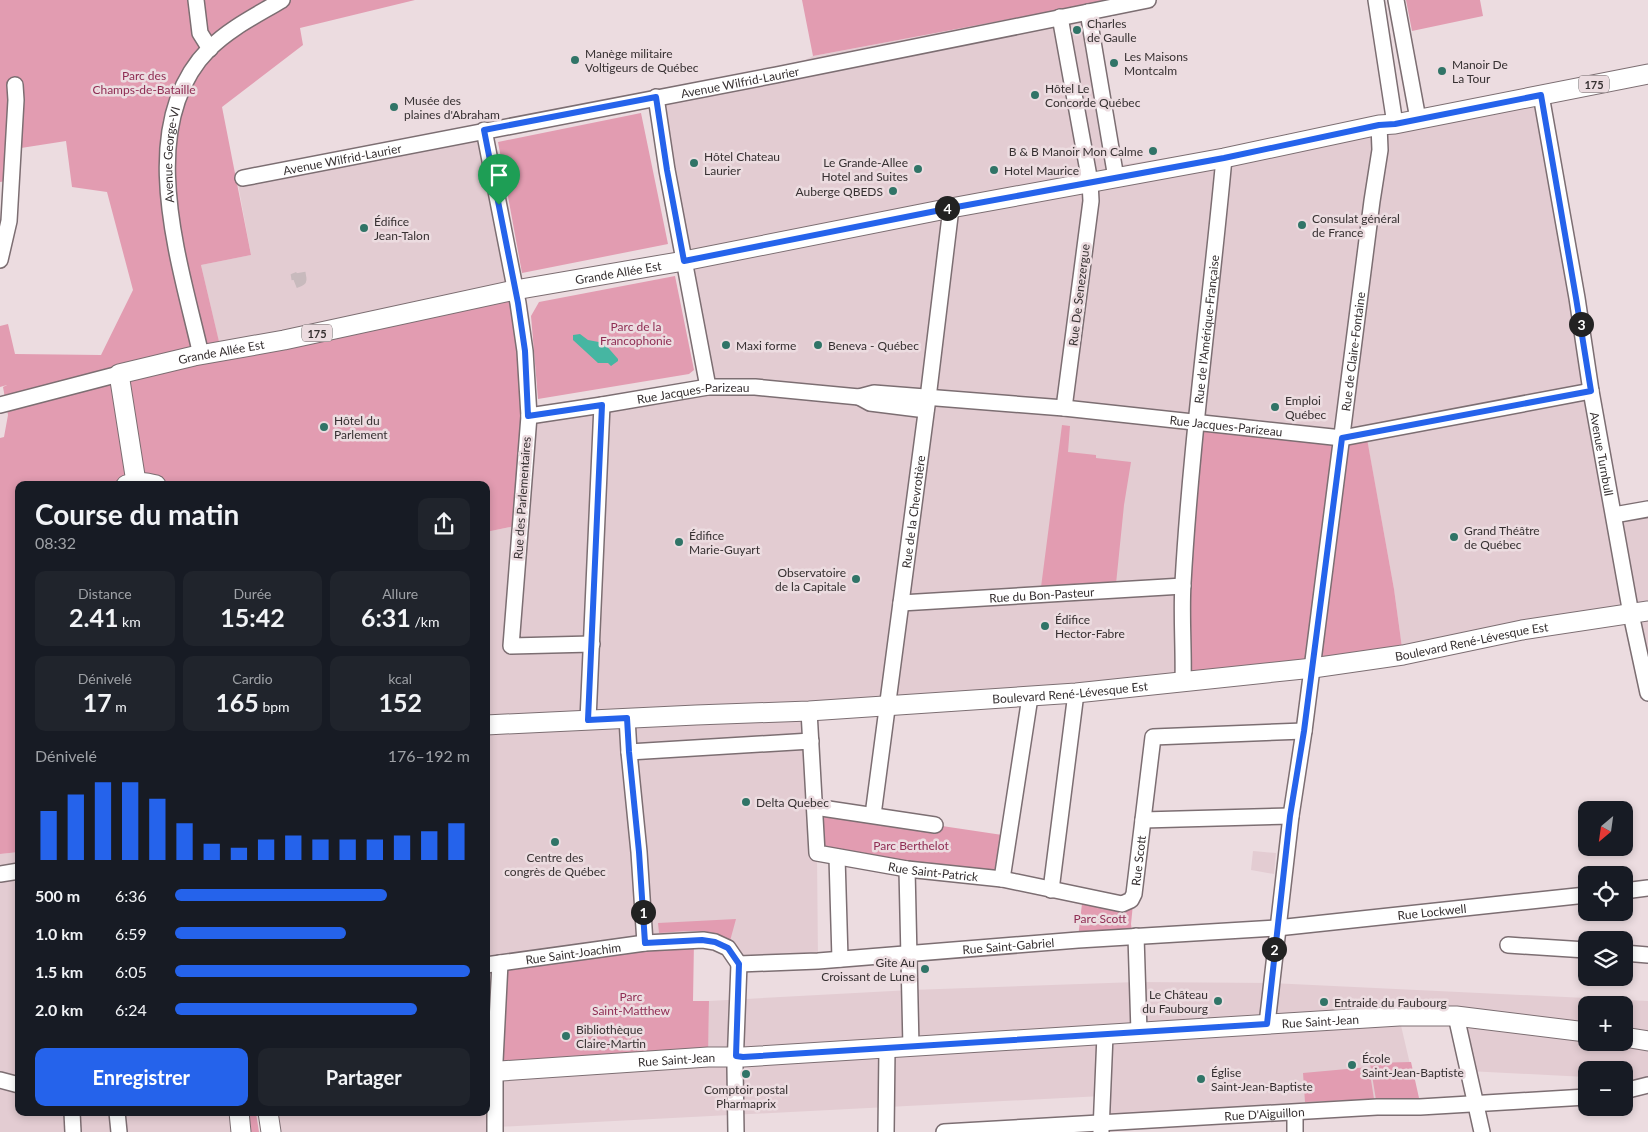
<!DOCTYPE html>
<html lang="fr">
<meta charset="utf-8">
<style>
body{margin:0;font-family:Lato,sans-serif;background:#20242c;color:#f1f3f6;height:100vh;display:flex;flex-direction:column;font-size:19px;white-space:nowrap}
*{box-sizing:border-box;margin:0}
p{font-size:16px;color:#9ea1a6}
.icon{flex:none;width:28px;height:28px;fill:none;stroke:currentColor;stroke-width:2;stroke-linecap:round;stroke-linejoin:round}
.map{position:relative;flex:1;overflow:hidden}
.sheet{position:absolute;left:15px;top:481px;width:475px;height:635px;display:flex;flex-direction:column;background:#171b24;border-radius:10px;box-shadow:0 2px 8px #0003}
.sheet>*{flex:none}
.needle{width:32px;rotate:209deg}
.fabs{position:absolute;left:1578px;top:801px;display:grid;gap:10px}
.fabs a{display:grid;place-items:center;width:55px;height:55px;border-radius:10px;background:#171b24;box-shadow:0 2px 8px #0003;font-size:25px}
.pin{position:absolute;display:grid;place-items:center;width:42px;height:42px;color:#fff;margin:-51px -21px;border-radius:50% 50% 50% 0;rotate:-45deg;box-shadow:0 0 5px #0007}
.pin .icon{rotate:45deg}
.km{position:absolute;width:25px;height:25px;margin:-12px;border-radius:50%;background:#222;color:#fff;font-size:14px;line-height:25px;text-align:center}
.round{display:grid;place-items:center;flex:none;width:52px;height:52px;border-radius:10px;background:#20242c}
.head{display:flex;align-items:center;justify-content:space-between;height:85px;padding:0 20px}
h1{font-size:28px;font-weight:700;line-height:38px}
.stats{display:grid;grid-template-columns:repeat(3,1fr);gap:8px;height:85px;padding:5px 20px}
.stats div{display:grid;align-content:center;border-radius:10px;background:#20242c;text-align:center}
.stats b{font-size:25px;font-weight:700}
.stats small{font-size:14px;font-weight:400}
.stats p{font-size:14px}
.chart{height:140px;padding:10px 20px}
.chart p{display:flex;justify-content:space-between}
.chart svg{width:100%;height:90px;margin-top:5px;stroke:#2563eb;stroke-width:6}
.button{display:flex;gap:10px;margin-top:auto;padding:10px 20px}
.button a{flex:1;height:58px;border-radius:10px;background:#2563eb;color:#fff;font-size:20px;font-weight:700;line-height:58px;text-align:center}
.button a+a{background:#20242c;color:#f1f3f6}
ul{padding:0 20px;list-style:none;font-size:16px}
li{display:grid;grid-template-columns:80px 60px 1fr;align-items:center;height:38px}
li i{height:12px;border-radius:6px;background:#2563eb}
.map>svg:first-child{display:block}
.built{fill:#e3ccd2;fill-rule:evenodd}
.green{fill:#e29cb1}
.water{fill:#46b6a2}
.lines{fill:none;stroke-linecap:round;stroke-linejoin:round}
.minor-tunnel{stroke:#c8babd;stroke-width:15;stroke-dasharray:15 8;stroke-linecap:butt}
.minor-casing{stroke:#7c6e72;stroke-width:18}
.major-casing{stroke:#7c6e72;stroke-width:21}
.minor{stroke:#fff;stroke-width:15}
.major{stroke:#fff;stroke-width:19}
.route-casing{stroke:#fff;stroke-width:10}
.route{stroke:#2563eb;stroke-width:6}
.poi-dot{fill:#307467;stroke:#ecdce0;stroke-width:2}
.labels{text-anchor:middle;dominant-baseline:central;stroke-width:5;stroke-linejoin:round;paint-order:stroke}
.shield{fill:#ecdce0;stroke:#6d6466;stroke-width:1}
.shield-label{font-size:11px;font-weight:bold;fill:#363031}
.poi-label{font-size:12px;fill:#363031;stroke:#ecdce0;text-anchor:start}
.park-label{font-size:12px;fill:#8f2d53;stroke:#ecdce0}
.street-label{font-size:12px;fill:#363031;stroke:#ecdce0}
</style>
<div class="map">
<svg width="1648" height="1132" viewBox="0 0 1648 1132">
<rect width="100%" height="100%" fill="#ecdce0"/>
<path class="built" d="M1090 4 1121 165 1379 125 1544 93 1614 515 1648 509V702L1631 614 1403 655 1394 589 1366 434 1183 682 809 711 817 853 818 961 739 964 715 942 486 965V532L520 525 529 416 708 386 656 97 776 75 813 56Z
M484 130 515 290 221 351 201 265 251 255 237 179Z
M1253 851 1276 853 1274 874 1251 870Z
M19 852V1112L239 1113 241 1132H0V854Z
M1137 982 1271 983 1648 1001V1081L1624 1079V1070H1586V1077L1468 1071 1456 1016 1399 1017 1420 1107 1102 1122V1096L496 1127 495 1132H271L268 1113 486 1112V1011L498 1010 708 1045 709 1001 911 990ZM1586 1005H1624V1042H1586Z"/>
<path class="green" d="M0 0H415L300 28 303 45 222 107 251 255 201 265 221 350 515 290 522 344 520 525 486 532V485H19V852L0 854V438L4 437 8 415 3 387 7 385 0 387V326L8 324 15 354 101 355 133 290 107 192 72 187 66 141 21 148 20 179 0 182V191Z
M802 0H1112L813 56Z
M1406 0H1480L1483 16 1412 31Z
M641 113 668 244 522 273 498 142Z
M675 276 694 370 689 374 538 399 531 316 539 302Z
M1196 422 1366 433 1394 589 1403 655 1183 682Z
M1062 425 1070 426 1068 452 1096 455V458L1131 462 1124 505 1116 584 1040 595Z
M815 807 1009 836 1002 879 817 853Z
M1083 895 1133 904 1131 924 1132 931 1078 938Z
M736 919 730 941C708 926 683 932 659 933L658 923Z
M694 941 693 1001H709L708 1057 495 1071 500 963Z
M1411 1062 1419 1098 1376 1100 1370 1063Z
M1369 1067 1374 1099 1305 1102 1303 1073Z
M249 1113H256L259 1132H251Z"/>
<path class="water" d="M580 334 588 340 604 343 618 359V361L611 366 608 363H598L573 340V335Z"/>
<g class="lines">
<path class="minor-tunnel" d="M294 281 299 279 298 273"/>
<g class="minor-casing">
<g id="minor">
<path d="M196 0 200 33 210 49"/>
<path d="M1376 0 1395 124"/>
<path d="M1396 0 1418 119"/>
<path d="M1088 12 1116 178"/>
<path d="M1060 17 1090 182 1091 201 1064 408"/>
<path id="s1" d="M1541 95 1577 298 1591 391 1631 614 1648 693"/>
<path d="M656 97 667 170 708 387"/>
<path d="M484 130 518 303 525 351 529 416 511 646 592 644"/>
<path id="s2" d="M243 178 776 75 1148 0"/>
<path d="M0 260 9 221 16 100 15 85"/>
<path id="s3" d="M201 355C180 262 133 126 209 49 230 28 257 15 282 0"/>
<path d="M859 397 870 403 926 410"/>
<path d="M0 405 119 374"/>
<path id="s4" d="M529 416 602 405 708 387H755L859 397 874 393 1064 408 1342 438 1591 391"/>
<path d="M1614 515 1648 509"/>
<path id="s5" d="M901 603 1183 586"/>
<path id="s6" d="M1183 682C1184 649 1181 616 1183 583 1191 441 1211 300 1224 158"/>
<path id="s7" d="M809 711 817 853 907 869 1002 879 1122 904 1131 900 1134 894 1153 737 1304 731"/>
<path d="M627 718 629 752 639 852 645 943"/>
<path d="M588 720 602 405"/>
<path d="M629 752 811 741"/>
<path d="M815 807 935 825"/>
<path id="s8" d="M873 815 928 398 951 208"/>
<path d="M1143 820 1291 816"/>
<path d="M837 857 840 959"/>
<path d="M907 869 911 1047"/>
<path d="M0 874 19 871"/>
<path d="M1002 879 1030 697"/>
<path d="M1051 890 1076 693"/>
<path d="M1624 891 1648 888"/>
<path d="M1136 936 1139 1032"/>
<path d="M1508 945 1586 950"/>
<path d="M1624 953 1648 955"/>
<path id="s9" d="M739 964 818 961 1078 940 1277 928 1586 895"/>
<path id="s10" d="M486 965 645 943 703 940 715 942 728 948 739 964"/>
<path d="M1456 1016 1482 1132"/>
<path id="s11" d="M1267 1024 1291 816 1304 731 1372 201 1380 150 1379 125"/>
<path d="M0 1080 19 1085"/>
<path d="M1624 1091 1648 1085"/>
<path d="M72 1112 73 1132"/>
<path d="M117 1112 119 1132"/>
<path d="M1295 1113V1132"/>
<path d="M1101 1131 1105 1035"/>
<path d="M495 1132V1061L500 963"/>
<path d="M736 1132 735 1067 739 964"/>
<path d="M886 1132 887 1049"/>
<path id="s12" d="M944 1132 1377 1107H1420L1586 1097"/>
</g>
</g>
<g class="major-casing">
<g id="major">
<path id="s13" d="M136 482 119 374 194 356 284 340 515 290 684 261 951 208 1224 158 1379 125 1395 124 1648 74"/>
<path d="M126 485C137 481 145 482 156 485"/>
<path id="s14" d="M486 725 696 715 809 711 1076 693 1313 668 1403 655 1522 630 1648 611"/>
<path d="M1624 1037 1648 1041"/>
<path id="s15" d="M486 1072 708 1057H743L1399 1016H1456L1586 1032"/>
<path d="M239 1112 241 1132"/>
<path d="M268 1112 271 1132"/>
</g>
</g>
<use href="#minor" class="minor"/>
<use href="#major" class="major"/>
</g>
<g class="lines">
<g class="route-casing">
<path id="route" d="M1541 95 1576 298 1591 391 1342 438 1304 731 1290 816 1267 1024 743 1057 736 1056 739 964 728 948 715 942 702 940 645 943 639 852 629 752 627 718 588 720 602 405 528 416 525 351 518 303 484 130 656 97 667 170 684 261 951 208 1224 158 1379 125 1395 124Z"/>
</g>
<use href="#route" class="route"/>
</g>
<g class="poi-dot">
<circle cx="1077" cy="30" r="5"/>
<circle cx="575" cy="60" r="5"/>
<circle cx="1114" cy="63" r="5"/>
<circle cx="1442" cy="71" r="5"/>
<circle cx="1035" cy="95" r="5"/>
<circle cx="394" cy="107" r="5"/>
<circle cx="1153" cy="151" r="5"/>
<circle cx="694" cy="163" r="5"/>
<circle cx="918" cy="169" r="5"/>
<circle cx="994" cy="170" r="5"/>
<circle cx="893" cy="191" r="5"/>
<circle cx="1302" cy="225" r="5"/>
<circle cx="364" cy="228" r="5"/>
<circle cx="726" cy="345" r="5"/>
<circle cx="818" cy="345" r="5"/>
<circle cx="1275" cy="407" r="5"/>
<circle cx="324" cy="427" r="5"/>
<circle cx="1454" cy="537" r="5"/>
<circle cx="679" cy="542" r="5"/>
<circle cx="856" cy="579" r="5"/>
<circle cx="1045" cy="626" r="5"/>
<circle cx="746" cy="802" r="5"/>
<circle cx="555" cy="842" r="5"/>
<circle cx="925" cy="969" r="5"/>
<circle cx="1218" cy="1001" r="5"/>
<circle cx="1324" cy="1002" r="5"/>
<circle cx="566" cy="1036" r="5"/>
<circle cx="1352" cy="1065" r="5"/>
<circle cx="746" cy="1074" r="5"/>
<circle cx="1201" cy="1079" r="5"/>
</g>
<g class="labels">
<g class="shield">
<rect x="1579" y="75.5" width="30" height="17" rx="4"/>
<rect x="302" y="324.5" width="30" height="17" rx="4"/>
</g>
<g class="shield-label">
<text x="1594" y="84">175</text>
<text x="317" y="333">175</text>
</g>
<g class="poi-label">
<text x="1087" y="23">Charles<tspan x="1087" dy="14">de Gaulle</tspan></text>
<text x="585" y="53">Manège militaire<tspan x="585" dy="14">Voltigeurs de Québec</tspan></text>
<text x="1124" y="56">Les Maisons<tspan x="1124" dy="14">Montcalm</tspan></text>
<text x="1452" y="64">Manoir De<tspan x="1452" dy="14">La Tour</tspan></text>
<text x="1045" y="88">Hôtel Le<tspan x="1045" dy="14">Concorde Québec</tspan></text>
<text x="404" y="100">Musée des<tspan x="404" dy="14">plaines d'Abraham</tspan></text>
<text x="1143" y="151" text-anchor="end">B &amp; B Manoir Mon Calme</text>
<text x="704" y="156">Hôtel Chateau<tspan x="704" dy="14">Laurier</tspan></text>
<text x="908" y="162" text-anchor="end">Le Grande-Allee<tspan x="908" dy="14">Hotel and Suites</tspan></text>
<text x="1004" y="170">Hotel Maurice</text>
<text x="883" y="191" text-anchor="end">Auberge QBEDS</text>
<text x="1312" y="218">Consulat général<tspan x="1312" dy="14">de France</tspan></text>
<text x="374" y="221">Édifice<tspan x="374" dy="14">Jean-Talon</tspan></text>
<text x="736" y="345">Maxi forme</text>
<text x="828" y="345">Beneva - Québec</text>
<text x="1285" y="400">Emploi<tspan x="1285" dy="14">Québec</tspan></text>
<text x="334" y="420">Hôtel du<tspan x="334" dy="14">Parlement</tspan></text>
<text x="1464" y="530">Grand Théâtre<tspan x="1464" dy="14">de Québec</tspan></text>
<text x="689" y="535">Édifice<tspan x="689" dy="14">Marie-Guyart</tspan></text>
<text x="846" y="572" text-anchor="end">Observatoire<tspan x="846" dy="14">de la Capitale</tspan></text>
<text x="1055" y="619">Édifice<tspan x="1055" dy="14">Hector-Fabre</tspan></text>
<text x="756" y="802">Delta Quebec</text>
<text x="555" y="857" text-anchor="middle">Centre des<tspan x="555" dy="14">congrès de Québec</tspan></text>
<text x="915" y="962" text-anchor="end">Gite Au<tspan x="915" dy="14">Croissant de Lune</tspan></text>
<text x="1208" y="994" text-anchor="end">Le Château<tspan x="1208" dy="14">du Faubourg</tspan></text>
<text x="1334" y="1002">Entraide du Faubourg</text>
<text x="576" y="1029">Bibliothèque<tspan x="576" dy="14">Claire-Martin</tspan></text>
<text x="1362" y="1058">École<tspan x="1362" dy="14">Saint-Jean-Baptiste</tspan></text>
<text x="1211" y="1072">Église<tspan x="1211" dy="14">Saint-Jean-Baptiste</tspan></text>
<text x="746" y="1089" text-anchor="middle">Comptoir postal<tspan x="746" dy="14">Pharmaprix</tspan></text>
</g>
<g class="park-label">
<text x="144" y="75">Parc des<tspan x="144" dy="14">Champs-de-Bataille</tspan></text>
<text x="636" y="326">Parc de la<tspan x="636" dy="14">Francophonie</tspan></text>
<text x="911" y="845">Parc Berthelot</text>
<text x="1100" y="918">Parc Scott</text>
<text x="631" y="996">Parc<tspan x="631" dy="14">Saint-Matthew</tspan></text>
</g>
<g class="street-label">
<text stroke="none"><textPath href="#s2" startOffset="506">Avenue Wilfrid-Laurier</textPath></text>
<text stroke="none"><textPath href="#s3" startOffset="204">Avenue George-VI</textPath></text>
<text stroke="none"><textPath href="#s2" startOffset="101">Avenue Wilfrid-Laurier</textPath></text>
<text stroke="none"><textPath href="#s13" startOffset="619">Grande Allée Est</textPath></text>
<text transform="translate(1079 295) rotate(-83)">Rue De Senezergue</text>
<text stroke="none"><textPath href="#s6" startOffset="354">Rue de l'Amérique-Française</textPath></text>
<text stroke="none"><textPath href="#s13" startOffset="214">Grande Allée Est</textPath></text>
<text stroke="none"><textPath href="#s11" startOffset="678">Rue de Claire-Fontaine</textPath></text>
<text stroke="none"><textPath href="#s4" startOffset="166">Rue Jacques-Parizeau</textPath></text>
<text stroke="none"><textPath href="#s4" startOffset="702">Rue Jacques-Parizeau</textPath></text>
<text stroke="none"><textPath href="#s1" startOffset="364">Avenue Turnbull</textPath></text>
<text transform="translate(522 498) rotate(-86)">Rue des Parlementaires</text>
<text stroke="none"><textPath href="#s8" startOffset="306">Rue de la Chevrotière</textPath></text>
<text stroke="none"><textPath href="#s5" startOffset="141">Rue du Bon-Pasteur</textPath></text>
<text stroke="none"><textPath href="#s14" startOffset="990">Boulevard René-Lévesque Est</textPath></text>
<text stroke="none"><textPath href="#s14" startOffset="585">Boulevard René-Lévesque Est</textPath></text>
<text stroke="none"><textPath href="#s7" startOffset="502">Rue Scott</textPath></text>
<text stroke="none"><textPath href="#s7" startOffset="260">Rue Saint-Patrick</textPath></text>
<text stroke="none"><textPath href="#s9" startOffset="695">Rue Lockwell</textPath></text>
<text stroke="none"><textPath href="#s9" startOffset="270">Rue Saint-Gabriel</textPath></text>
<text stroke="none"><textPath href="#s10" startOffset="88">Rue Saint-Joachim</textPath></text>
<text stroke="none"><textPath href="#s15" startOffset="836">Rue Saint-Jean</textPath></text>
<text stroke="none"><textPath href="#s15" startOffset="191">Rue Saint-Jean</textPath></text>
<text stroke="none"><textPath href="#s12" startOffset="321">Rue D'Aiguillon</textPath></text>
</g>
</g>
</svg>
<div class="fabs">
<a><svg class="needle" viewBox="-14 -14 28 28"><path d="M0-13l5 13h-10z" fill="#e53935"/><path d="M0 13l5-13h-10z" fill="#9ea1a6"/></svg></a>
<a><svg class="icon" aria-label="locate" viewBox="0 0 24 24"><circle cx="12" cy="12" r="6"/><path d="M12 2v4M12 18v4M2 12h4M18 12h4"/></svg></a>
<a><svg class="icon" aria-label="layers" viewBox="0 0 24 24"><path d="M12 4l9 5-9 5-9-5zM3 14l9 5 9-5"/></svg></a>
<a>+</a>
<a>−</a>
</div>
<div class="pin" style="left:499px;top:205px;background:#1e9e55"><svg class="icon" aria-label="arrive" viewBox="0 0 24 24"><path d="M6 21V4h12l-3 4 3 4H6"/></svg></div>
<b class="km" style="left:643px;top:912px">1</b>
<b class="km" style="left:1274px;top:949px">2</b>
<b class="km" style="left:1581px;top:324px">3</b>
<b class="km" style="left:947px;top:208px">4</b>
<section class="sheet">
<div class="head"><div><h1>Course du matin</h1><p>08:32</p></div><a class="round"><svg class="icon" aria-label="share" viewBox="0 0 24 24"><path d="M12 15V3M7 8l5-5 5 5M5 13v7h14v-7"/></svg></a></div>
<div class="stats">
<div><p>Distance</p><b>2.41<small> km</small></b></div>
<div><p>Durée</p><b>15:42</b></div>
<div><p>Allure</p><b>6:31<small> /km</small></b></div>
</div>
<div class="stats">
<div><p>Dénivelé</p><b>17<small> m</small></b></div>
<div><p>Cardio</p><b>165<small> bpm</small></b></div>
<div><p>kcal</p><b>152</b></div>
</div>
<div class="chart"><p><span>Dénivelé</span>176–192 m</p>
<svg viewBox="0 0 160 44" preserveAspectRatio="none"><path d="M5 44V20M15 44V12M25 44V6M35 44V6M45 44V14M55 44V26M65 44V36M75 44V38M85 44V34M95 44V32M105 44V34M115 44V34M125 44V34M135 44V32M145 44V30M155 44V26"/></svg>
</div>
<ul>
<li><b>500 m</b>6:36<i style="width:72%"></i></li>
<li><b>1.0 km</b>6:59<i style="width:58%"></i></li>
<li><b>1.5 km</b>6:05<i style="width:100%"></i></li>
<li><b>2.0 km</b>6:24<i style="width:82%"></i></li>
</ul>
<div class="button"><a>Enregistrer</a><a>Partager</a></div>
</section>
</div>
